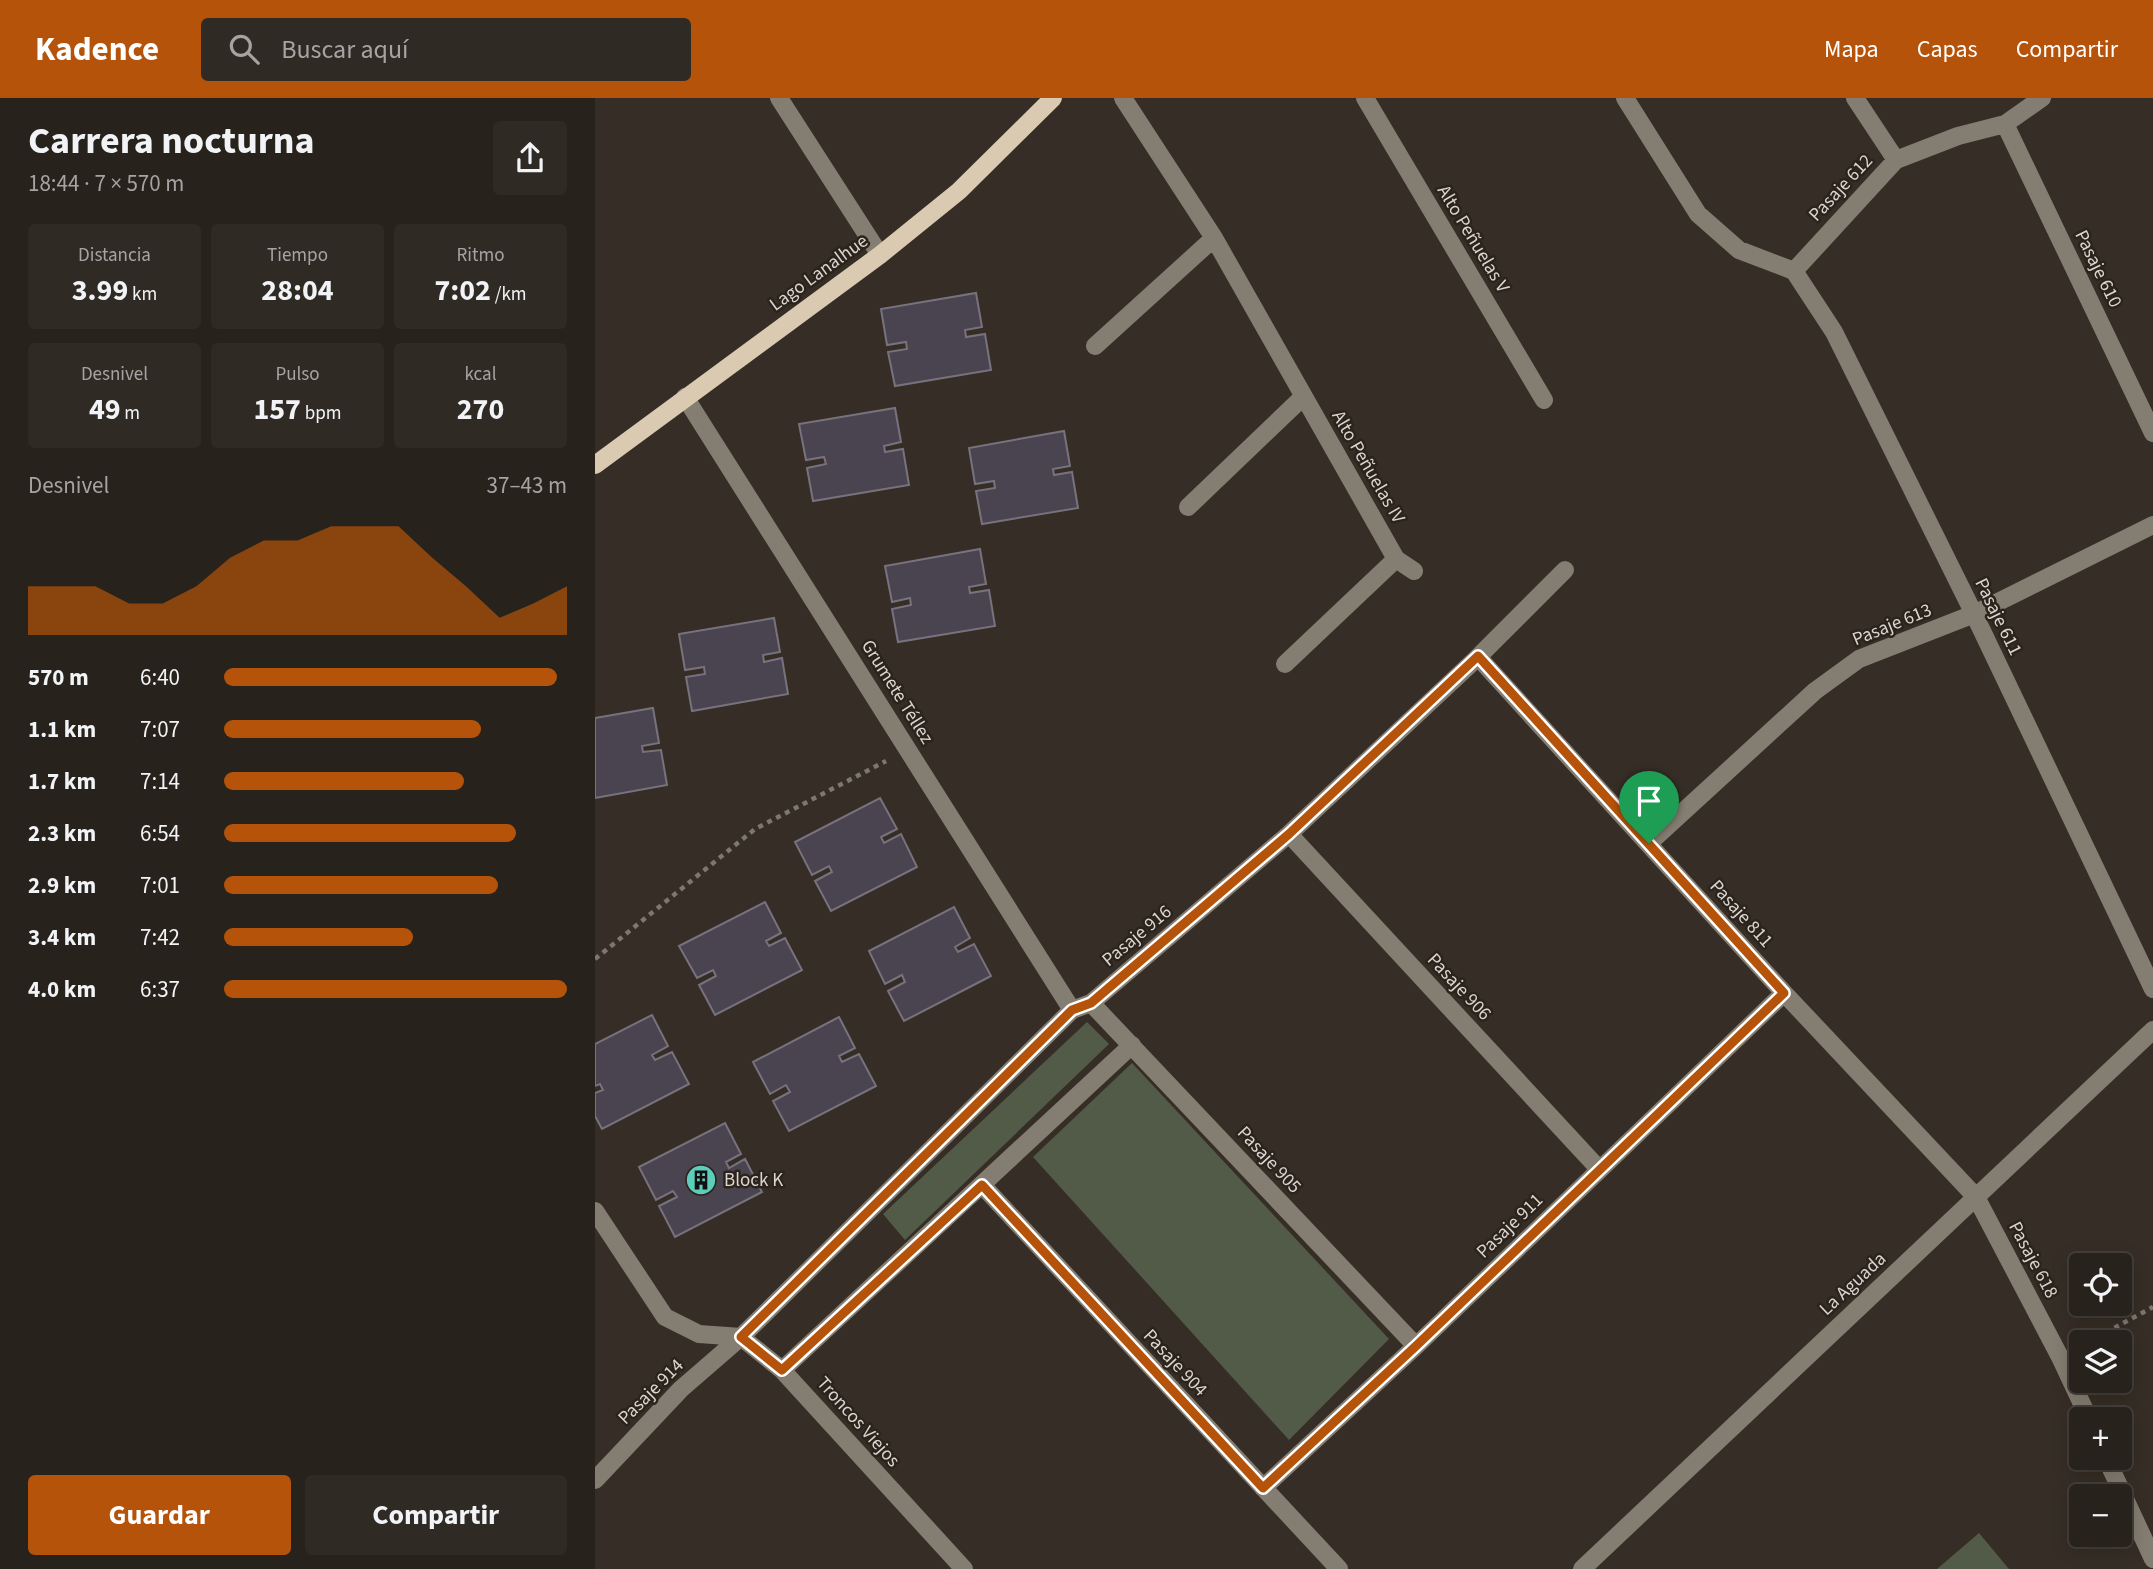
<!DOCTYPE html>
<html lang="es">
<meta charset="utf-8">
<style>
body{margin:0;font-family:"Source Sans 3",sans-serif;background:#302a25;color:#f1f3f6;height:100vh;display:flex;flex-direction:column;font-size:26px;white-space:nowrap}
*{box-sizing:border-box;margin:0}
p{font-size:23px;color:#a5a4a3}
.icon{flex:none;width:38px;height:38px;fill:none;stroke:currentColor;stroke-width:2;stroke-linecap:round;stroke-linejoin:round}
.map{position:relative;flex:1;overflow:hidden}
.details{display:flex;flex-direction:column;background:#28221c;width:595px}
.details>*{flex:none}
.fabs{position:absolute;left:1474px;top:1155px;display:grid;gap:14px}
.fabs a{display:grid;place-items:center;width:63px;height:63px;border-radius:7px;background:#28221c;box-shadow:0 4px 18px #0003,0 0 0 2px #443f3b;font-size:35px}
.pin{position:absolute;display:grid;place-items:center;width:60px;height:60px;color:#fff;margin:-72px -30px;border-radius:50% 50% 50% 0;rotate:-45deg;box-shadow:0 0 7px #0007}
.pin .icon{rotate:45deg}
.round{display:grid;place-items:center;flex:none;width:74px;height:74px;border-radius:7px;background:#302a25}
.headline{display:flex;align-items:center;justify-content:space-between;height:119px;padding:0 28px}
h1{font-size:38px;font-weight:700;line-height:52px}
.metrics{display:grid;grid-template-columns:repeat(3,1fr);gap:10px;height:119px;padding:7px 28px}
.metrics div{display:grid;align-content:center;border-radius:7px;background:#302a25;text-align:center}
.metrics b{font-size:30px;font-weight:700}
.metrics small{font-size:19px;font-weight:400}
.metrics p{font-size:19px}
.chart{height:196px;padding:14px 28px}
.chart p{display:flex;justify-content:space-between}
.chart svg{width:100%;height:126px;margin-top:7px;fill:#b45309;opacity:.7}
.action{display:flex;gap:14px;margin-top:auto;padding:14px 28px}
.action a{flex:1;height:80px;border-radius:7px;background:#b45309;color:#fff;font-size:28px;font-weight:700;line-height:80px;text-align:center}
.action a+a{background:#302a25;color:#f1f3f6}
ul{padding:0 28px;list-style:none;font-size:23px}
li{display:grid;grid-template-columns:112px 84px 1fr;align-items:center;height:52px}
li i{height:18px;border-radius:9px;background:#b45309}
header{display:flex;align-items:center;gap:42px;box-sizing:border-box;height:98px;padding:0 35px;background:#b45309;color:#fff}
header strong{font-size:33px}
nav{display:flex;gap:38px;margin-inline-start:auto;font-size:24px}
.search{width:490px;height:63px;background:#302a25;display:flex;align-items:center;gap:18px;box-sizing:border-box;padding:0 24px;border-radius:7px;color:#a5a4a3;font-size:26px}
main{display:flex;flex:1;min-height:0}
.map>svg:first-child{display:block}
.green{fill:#525a48}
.building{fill:#49444f;stroke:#77727d;stroke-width:2}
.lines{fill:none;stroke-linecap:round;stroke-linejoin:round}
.path{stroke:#7e7770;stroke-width:4.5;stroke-dasharray:5 5;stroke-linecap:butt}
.minor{stroke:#847d71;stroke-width:18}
.major{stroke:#dacab1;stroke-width:18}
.route-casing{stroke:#fff;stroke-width:14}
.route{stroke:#b45309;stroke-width:9}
.labels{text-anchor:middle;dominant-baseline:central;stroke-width:5;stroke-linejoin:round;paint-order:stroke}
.street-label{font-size:19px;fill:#dbd5d0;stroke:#2c241c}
.poi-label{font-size:19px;fill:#dbd5d0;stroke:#2c241c;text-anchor:start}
</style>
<header>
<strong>Kadence</strong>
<div class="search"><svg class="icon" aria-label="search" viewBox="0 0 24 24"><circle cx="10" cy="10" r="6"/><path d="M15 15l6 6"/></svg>Buscar aquí</div>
<nav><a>Mapa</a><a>Capas</a><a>Compartir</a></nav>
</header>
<main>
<section class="details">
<div class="headline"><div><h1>Carrera nocturna</h1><p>18:44 · 7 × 570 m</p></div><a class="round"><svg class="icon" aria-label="share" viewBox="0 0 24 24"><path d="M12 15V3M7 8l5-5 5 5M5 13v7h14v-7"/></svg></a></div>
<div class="metrics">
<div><p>Distancia</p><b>3.99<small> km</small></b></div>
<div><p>Tiempo</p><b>28:04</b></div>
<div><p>Ritmo</p><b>7:02<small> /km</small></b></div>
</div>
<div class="metrics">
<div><p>Desnivel</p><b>49<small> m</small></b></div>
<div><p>Pulso</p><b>157<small> bpm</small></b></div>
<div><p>kcal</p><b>270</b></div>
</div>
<div class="chart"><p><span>Desnivel</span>37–43 m</p>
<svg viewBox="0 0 160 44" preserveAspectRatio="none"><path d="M0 44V27L10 27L20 27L30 33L40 33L50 27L60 17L70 11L80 11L90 6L100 6L110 6L120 17L130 27L140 38L150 33L160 27V44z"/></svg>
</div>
<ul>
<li><b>570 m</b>6:40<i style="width:97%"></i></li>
<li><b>1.1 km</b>7:07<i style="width:75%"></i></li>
<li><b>1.7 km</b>7:14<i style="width:70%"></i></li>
<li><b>2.3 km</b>6:54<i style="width:85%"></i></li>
<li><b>2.9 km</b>7:01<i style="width:80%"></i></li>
<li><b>3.4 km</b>7:42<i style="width:55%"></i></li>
<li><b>4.0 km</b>6:37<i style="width:100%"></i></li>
</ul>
<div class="action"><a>Guardar</a><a>Compartir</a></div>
</section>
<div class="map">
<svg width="1558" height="1471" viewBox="0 0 1558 1471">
<rect width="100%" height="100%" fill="#362e26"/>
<path class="green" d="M492 924 514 946 310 1142 288 1116Z
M537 965 794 1241 694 1342 438 1059Z
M1384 1435 1414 1471H1342Z"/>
<path class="building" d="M381 195 387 229 370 232 371 239 390 236 396 272 300 288 293 254 312 251 311 244 292 247 286 211Z
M300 310 306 344 289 348 290 354 308 351 314 387 218 403 212 370 231 366 229 359 211 362 204 326Z
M469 333 475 368 458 371 459 377 477 374 483 410 387 426 381 393 400 390 399 383 380 386 374 350Z
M385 451 391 486 374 489 375 495 394 492 400 528 303 544 297 511 316 507 315 500 297 504 290 468Z
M179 520 185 554 168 557 169 564 187 560 193 596 97 613 91 579 110 576 109 569 90 572 84 536Z
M58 610 64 645 47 648 48 654 66 652 72 687 0 700V620Z
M285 700 302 731 286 739 289 745 306 736 322 769 236 813 220 783 237 774 234 768 217 777 200 744Z
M170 804 186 835 171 843 174 848 190 840 207 872 120 917 104 887 121 878 118 872 102 880 84 848Z
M359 809 375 840 360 849 363 854 379 846 396 878 309 923 293 893 310 884 307 877 290 886 274 853Z
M57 917 73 948 57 957 60 962 77 954 94 986 7 1031 0 1018V995L8 992 5 986 0 988V946Z
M244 919 260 950 244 958 247 964 264 956 281 988 194 1033 178 1003 195 994 191 987 175 996 158 964Z
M130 1025 146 1056 131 1064 134 1070 150 1061 167 1094 80 1139 64 1108 82 1099 78 1093 61 1102 44 1069Z"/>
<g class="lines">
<path class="path" d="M0 861 160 731 291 663
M1493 1244 1558 1209"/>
<path class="minor" d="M184 0 285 157
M528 0 619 140 801 461 819 473
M770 0 949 302
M1030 0 1103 116 1144 152 1199 173
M1260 0 1301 62
M1410 26 1558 335
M1199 173 1239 234 1379 516 1558 891
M1199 173 1301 62 1363 38 1410 26 1447 0
M500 248 619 140
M90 299 477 912
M593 409 708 299
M883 559 1189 895 1381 1099 1465 1259 1494 1321
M690 566 801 461
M694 736 1004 1071
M1054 745 1220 593 1264 561 1379 516 1558 427
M496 905 821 1248
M387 1087 744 1471
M0 1113 70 1219 104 1236 146 1239 187 1272 369 1471
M187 1272 537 947
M1511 1360 1558 1461
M0 1382 86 1291 146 1239 477 912 496 905 694 736 883 559 970 472
M668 1390 821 1248 1189 895
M987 1471 1558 932"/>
<path class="major" d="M0 367 285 157 364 93 458 0"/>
</g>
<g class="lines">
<g class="route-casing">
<path id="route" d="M883 558 1189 895 821 1248 668 1390 387 1087 187 1272 146 1239 477 912 496 905 694 736Z"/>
</g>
<use href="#route" class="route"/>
</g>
<defs>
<g id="building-disc" transform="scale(1.575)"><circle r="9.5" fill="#5ccebb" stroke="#2c241c"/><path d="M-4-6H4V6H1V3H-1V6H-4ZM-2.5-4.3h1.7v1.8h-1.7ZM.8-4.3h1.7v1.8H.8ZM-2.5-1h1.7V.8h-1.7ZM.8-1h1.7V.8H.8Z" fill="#111"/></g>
</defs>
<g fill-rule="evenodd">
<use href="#building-disc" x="106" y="1082"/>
</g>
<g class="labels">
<g class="street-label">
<text transform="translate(1246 90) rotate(-47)">Pasaje 612</text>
<text transform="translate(878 141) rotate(59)">Alto Peñuelas V</text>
<text transform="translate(1503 171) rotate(64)">Pasaje 610</text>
<text transform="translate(224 175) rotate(-36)">Lago Lanalhue</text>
<text transform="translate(773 369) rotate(60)">Alto Peñuelas IV</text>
<text transform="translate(1403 519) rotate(64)">Pasaje 611</text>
<text transform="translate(1297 527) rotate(-22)">Pasaje 613</text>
<text transform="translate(302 594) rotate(58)">Grumete Téllez</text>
<text transform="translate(1146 816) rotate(48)">Pasaje 811</text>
<text transform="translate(542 838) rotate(-40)">Pasaje 916</text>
<text transform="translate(864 889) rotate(47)">Pasaje 906</text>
<text transform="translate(674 1062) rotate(47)">Pasaje 905</text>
<text transform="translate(915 1128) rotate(-44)">Pasaje 911</text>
<text transform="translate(1438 1162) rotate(62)">Pasaje 618</text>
<text transform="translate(1258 1186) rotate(-43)">La Aguada</text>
<text transform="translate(580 1265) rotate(47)">Pasaje 904</text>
<text transform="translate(56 1294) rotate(-45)">Pasaje 914</text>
<text transform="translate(263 1324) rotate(48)">Troncos Viejos</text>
</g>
<g class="poi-label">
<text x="129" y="1082">Block K</text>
</g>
</g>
</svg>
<div class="fabs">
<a><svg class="icon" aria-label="locate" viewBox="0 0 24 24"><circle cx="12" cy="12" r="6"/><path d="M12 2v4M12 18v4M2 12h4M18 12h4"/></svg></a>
<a><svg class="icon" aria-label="layers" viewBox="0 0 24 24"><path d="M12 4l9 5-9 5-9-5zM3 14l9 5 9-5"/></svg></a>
<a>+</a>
<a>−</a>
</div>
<div class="pin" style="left:1054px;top:745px;background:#1e9e55"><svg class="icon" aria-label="arrive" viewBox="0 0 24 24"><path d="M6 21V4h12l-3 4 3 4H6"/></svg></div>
</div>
</main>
